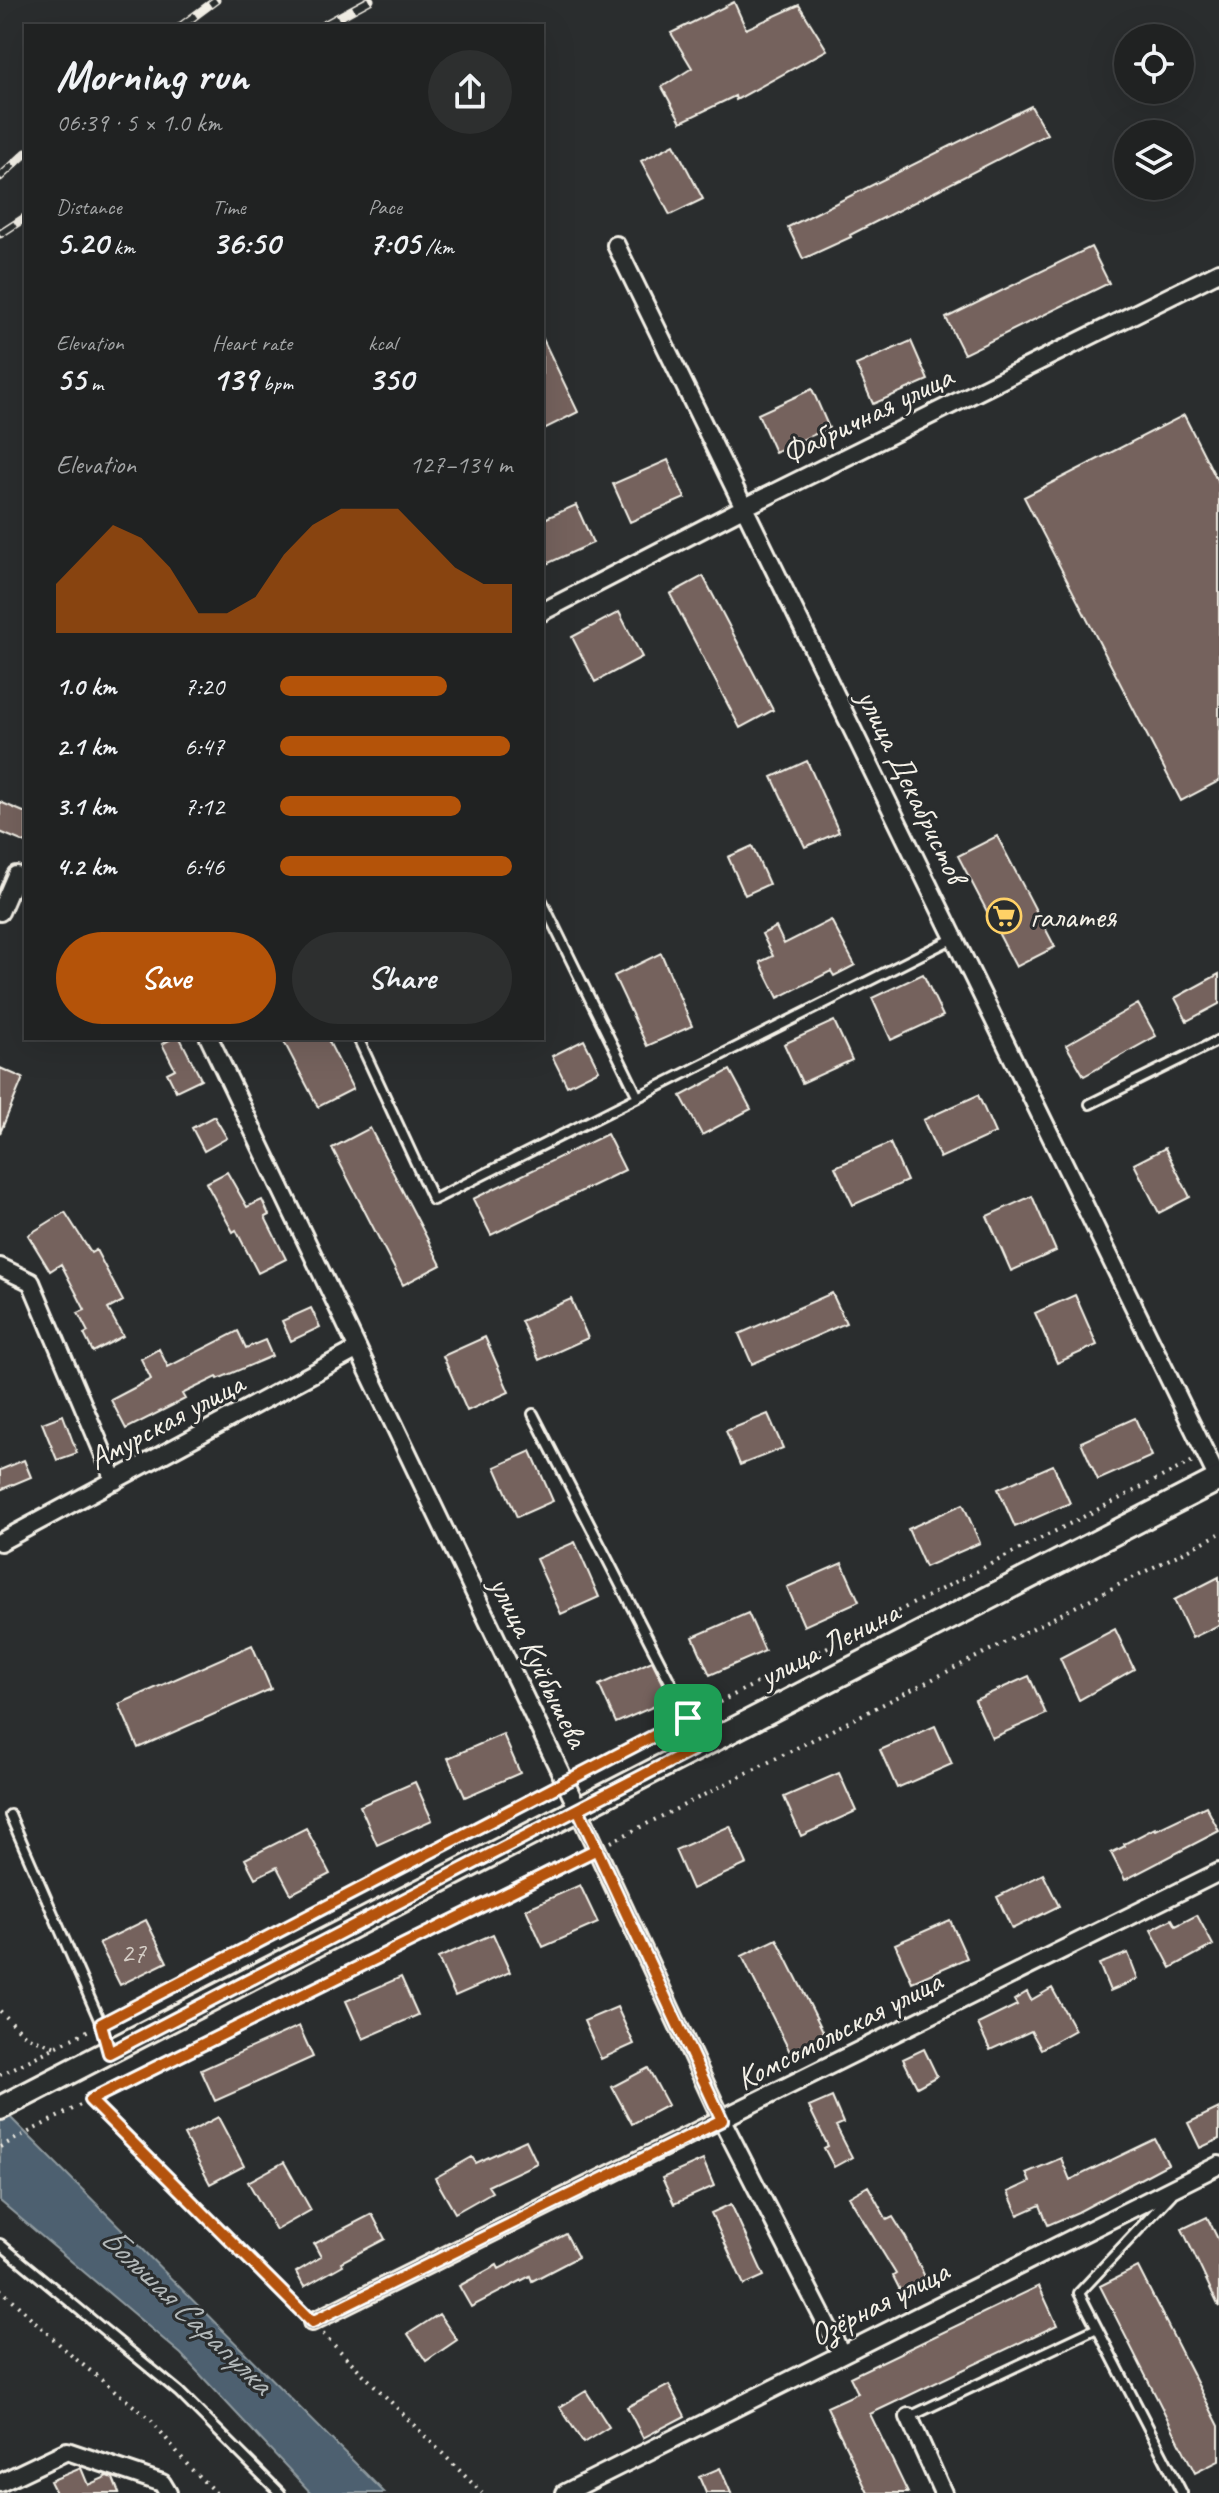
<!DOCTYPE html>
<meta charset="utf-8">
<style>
body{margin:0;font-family:Caveat,sans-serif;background:#2d2f2f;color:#f1f3f6;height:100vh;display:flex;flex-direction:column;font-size:30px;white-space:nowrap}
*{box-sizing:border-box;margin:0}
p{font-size:26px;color:#a2a4a5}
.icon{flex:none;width:44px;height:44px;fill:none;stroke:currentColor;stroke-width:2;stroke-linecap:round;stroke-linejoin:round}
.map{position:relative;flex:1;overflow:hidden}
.drawer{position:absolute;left:24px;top:24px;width:520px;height:1016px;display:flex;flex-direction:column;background:#202222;border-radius:0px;box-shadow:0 8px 32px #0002,0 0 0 2px #3d3f40}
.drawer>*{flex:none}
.controls{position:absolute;left:1114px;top:24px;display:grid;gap:16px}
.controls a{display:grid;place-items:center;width:80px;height:80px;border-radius:50%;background:#202222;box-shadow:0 8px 32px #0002,0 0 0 2px #3d3f40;font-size:40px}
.pin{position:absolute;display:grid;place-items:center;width:68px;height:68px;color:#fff;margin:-34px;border-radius:16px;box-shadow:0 4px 12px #0006}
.round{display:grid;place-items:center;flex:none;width:84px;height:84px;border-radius:42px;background:#2d2f2f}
.summary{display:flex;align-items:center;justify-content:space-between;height:136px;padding:0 32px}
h1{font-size:44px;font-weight:700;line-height:60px}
.stats{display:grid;grid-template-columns:repeat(3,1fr);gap:12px;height:136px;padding:8px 32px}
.stats div{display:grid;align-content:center}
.stats b{font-size:34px;font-weight:700}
.stats small{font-size:22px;font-weight:400}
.stats p{font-size:22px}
.chart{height:224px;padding:16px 32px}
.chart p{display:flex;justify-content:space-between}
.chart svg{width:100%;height:144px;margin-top:8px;fill:#b45309;opacity:.7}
.button{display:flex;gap:16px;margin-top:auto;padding:16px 32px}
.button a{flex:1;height:92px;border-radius:48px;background:#b45309;color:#fff;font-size:32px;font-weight:700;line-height:92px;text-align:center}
.button a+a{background:#2d2f2f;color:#f1f3f6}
ul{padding:0 32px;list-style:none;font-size:26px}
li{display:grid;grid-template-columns:128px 96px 1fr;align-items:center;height:60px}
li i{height:20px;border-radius:10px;background:#b45309}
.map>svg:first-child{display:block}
.water{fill:#4d6170;stroke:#909ba0;stroke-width:2}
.building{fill:#74625d;stroke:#f4f1e8;stroke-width:2}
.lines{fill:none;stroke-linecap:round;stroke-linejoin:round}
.lane-casing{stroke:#f4f1e8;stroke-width:14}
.street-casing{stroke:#f4f1e8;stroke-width:22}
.secondary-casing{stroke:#f4f1e8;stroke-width:28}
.path{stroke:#f4f1e8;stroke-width:4;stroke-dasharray:2 6;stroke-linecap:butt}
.lane{stroke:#2a2d2e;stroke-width:8}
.street{stroke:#2a2d2e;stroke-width:16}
.secondary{stroke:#2a2d2e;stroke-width:22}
.rail-casing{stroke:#f4f1e8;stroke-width:9}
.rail{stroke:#2a2d2e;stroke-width:6;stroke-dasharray:18;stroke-linecap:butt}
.route-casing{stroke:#fff;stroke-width:16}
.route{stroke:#b45309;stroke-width:10}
.labels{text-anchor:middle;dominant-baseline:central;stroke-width:6;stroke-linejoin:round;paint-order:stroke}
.number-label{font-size:28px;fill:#d4cdc5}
.street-label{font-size:32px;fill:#f4f1e8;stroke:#2a2d2e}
.poi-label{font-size:32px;fill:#f4f1e8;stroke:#2a2d2e;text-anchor:start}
.water-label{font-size:34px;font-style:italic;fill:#b1b7b8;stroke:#2a2d2e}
</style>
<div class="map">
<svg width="1219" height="2493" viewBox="0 0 1219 2493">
<rect width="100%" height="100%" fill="#2a2d2e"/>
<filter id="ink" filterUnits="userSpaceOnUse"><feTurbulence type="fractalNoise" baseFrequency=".0125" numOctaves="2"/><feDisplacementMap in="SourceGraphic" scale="16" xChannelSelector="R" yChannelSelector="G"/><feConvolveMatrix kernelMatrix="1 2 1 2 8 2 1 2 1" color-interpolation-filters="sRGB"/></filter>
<g filter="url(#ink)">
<path class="water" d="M0 2107 385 2493H311L181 2354 0 2201Z"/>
<path class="building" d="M734 2 746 29 799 5 827 50 736 100 735 96 681 122 662 87 692 68 671 33Z
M1031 106 1047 134 850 235 851 237 803 259 788 227Z
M674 144 703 199 670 215 641 161Z
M1091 247 1109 283 964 354 946 318Z
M542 337 578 412 542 430Z
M911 341 928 380 873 404 856 365Z
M812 389 829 428 775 452 758 414Z
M1184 415 1219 484V781L1181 801 1024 497Z
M668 460 685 498 630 522 613 484Z
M576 505 593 543 542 566V520Z
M703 576 773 710 740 728 670 594Z
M619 612 642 657 595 682 572 637Z
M807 761 839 832 805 847 772 777Z
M0 802 26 813V843L0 832Z
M997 836 1055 947 1016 967 958 856Z
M752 846 769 884 745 895 728 857Z
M831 920 855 965 834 976 831 971 778 998 760 962 773 956 762 934 776 927 784 944Z
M661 953 692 1026 647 1046 614 976Z
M923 974 943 1016 891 1040 872 998Z
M1219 974V1004L1187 1021 1175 998Z
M1138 1004 1156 1036 1084 1076 1066 1045Z
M834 1021 852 1060 802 1083 784 1044Z
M173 1038H180L201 1079 176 1091 167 1073 175 1069 162 1044Z
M282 1038H327L353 1089 318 1107Z
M584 1040 599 1070 567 1086 552 1056Z
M0 1068 23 1078 0 1133Z
M730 1070 751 1109 702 1135 681 1096Z
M978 1095 995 1133 940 1158 923 1120Z
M214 1116 227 1138 204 1151 192 1128Z
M370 1128 441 1265 403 1285 332 1148Z
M607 1134 625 1170 491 1235 473 1199Z
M890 1143 907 1181 853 1205 835 1167Z
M1165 1148 1190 1197 1159 1213 1134 1164Z
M227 1172 247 1207 262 1200 269 1215 265 1217 286 1259 258 1273 236 1230 233 1232 206 1183Z
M1032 1196 1056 1251 1011 1271 987 1216Z
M65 1212 91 1253 96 1250 123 1301 108 1309 123 1336 93 1352 84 1334 88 1332 78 1313 85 1310 61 1264 50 1271 28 1235Z
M832 1293 846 1323 752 1364 739 1334Z
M1075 1295 1097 1345 1057 1363 1035 1313Z
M571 1299 588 1338 539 1360 521 1321Z
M311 1308 320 1327 291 1341 282 1321Z
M238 1331 246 1348 265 1340 272 1356 218 1379 217 1377 182 1394 185 1399 126 1429 111 1400 151 1379 141 1359 159 1349 168 1367Z
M485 1337 509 1392 467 1411 443 1356Z
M768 1414 783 1448 740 1465 726 1431Z
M63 1415 77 1453 57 1460 42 1423Z
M1135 1418 1152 1456 1098 1480 1081 1442Z
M531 1451 553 1501 517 1517 495 1467Z
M24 1460 31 1477 0 1490V1470Z
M1053 1465 1070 1503 1015 1527 998 1489Z
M963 1504 980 1543 925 1567 908 1529Z
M575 1542 599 1597 561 1614 536 1559Z
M842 1563 859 1601 804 1626 787 1587Z
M1219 1577V1625L1192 1638 1174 1600Z
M748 1613 765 1651 710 1675 693 1637Z
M1115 1629 1134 1669 1079 1700 1060 1658Z
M252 1645 271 1689 138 1748 119 1704Z
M652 1661 671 1699 616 1723 599 1685Z
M1029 1676 1046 1714 992 1738 975 1700Z
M935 1726 952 1764 897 1788 880 1750Z
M503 1734 520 1773 465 1797 448 1758Z
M839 1773 856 1811 801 1836 784 1797Z
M415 1782 432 1820 377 1845 360 1806Z
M1206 1806 1219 1831 1125 1880 1111 1853 1125 1846 1124 1844 1155 1828 1156 1830Z
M730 1826 747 1864 692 1889 675 1850Z
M306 1828 330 1874 291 1894 277 1867 255 1878 245 1859Z
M1043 1874 1059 1906 1012 1929 997 1897Z
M580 1885 598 1923 543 1947 526 1909Z
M1197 1915 1213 1945 1171 1968 1151 1930 1172 1919 1176 1926Z
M146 1920 167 1962 120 1985 99 1943Z
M950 1920 967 1958 912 1982 895 1944Z
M493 1934 510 1972 455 1996 438 1958Z
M777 1939 825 2035 790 2052 742 1956Z
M1128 1953 1138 1979 1110 1991 1099 1964Z
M401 1977 418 2015 363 2039 346 2001Z
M1052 1988 1075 2030 1041 2049 1031 2031 990 2050 978 2024 1017 2005 1014 2000 1027 1992 1031 2000Z
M617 2007 634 2044 601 2059 584 2021Z
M299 2026 313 2057 215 2101 201 2070Z
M924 2049 937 2076 917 2087 903 2059Z
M648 2068 668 2105 632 2124 612 2087Z
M832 2097 843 2123 836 2126 852 2157 834 2167 824 2148 828 2146 809 2107Z
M1219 2108V2139L1200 2148 1188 2123Z
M218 2117 244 2166 210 2184 184 2135Z
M1155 2139 1168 2164 1078 2212 1048 2225 1040 2205 1018 2215 1008 2192 1030 2182 1026 2173 1061 2158 1070 2180Z
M526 2140 537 2163 488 2186 492 2192 455 2213 435 2178 472 2157 476 2163Z
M703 2160 714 2186 674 2204 662 2178Z
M284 2162 311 2210 276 2230 248 2182Z
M868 2186 887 2220 893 2217 906 2238 929 2285 904 2298 893 2276 896 2274 849 2197Z
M731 2204 764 2276 744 2285 711 2213Z
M372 2214 385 2239 341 2262 343 2265 304 2287 296 2272 321 2257 314 2244Z
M1207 2217 1219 2241V2307L1182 2229Z
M566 2234 578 2257 532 2281 530 2276 471 2307 459 2286 497 2265 499 2269Z
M1138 2267 1219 2426V2461L1195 2473 1100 2286Z
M1039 2286 1057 2325 870 2414 908 2493H868L827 2407 858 2393 850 2377Z
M439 2314 457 2340 426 2361 408 2334Z
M669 2385 685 2416 643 2438 627 2407Z
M586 2391 609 2427 583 2443 560 2407Z
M81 2468 88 2485 108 2476 113 2478 119 2493H56L50 2481Z
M720 2468 731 2493H706L699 2477Z"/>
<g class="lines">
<g class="lane-casing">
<path id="lane" d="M542 901 638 1097
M358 1038 433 1200 954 938
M1090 1104 1219 1040
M533 1414 702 1744
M10 1815 101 2024 109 2051
M1171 2195 1079 2293 1182 2493
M0 2244 179 2392 280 2493
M909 2417 1097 2328"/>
</g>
<g class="street-casing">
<path id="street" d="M616 245 1219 1481
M542 612 745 507 1219 272
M0 912 16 875
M209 1038 578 1809 722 2120 841 2353
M0 1267 31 1282 115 1481
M0 1542 358 1349
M312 2322 1219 1872
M909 2417 943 2493
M0 2483 67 2451 162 2483 168 2493
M565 2493 1219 2165"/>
</g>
<g class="secondary-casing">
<path id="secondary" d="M0 2108 1219 1479"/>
</g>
<path class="path" d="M698 1713 1193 1461
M580 1772 676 1724
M611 1842 1219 1534
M0 2011 26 2036 56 2047
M113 2017 551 1788
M0 2075 91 2029
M90 2100 300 2311
M0 2147 90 2100 582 1856
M0 2289 72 2356 151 2420 191 2469 216 2493
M323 2334 482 2493"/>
<use href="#lane" class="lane"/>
<use href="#street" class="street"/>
<use href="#secondary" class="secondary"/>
<g class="rail-casing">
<path id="rail" d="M181 26 216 0
M322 26 370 0
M0 177 26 153
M0 234 26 217"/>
</g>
<use href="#rail" class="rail"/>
</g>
</g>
<g class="lines" filter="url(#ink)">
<g class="route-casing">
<path id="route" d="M688 1718 101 2024 109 2053 578 1809 597 1849 90 2100 312 2322 722 2120C674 2016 626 1912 578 1809L702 1745 688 1718"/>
</g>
<use href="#route" class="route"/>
</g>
<defs>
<g id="supermarket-ring" transform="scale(1.8)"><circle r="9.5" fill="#2a2d2e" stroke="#ffd166" stroke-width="1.5"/><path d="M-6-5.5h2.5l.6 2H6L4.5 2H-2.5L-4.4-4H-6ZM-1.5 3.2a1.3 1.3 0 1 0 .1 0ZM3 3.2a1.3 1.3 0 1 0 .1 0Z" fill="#ffd166"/></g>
</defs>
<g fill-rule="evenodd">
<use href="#supermarket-ring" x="1004" y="916"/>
</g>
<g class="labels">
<g class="number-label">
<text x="133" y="1952">27</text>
</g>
<g class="street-label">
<text transform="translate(867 415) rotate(-26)">Фабричная улица</text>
<text transform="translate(912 786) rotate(64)">улица Декабристов</text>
<text transform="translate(166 1421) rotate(-28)">Амурская улица</text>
<text transform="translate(829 1644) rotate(-27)">улица Ленина</text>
<text transform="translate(539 1662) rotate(64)">улица Куйбышева</text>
<text transform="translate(839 2030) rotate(-27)">Комсомольская улица</text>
<text transform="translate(879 2303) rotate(-27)">Озёрная улица</text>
</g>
<g class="poi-label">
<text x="1030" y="916">галатея</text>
</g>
<g class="water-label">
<text transform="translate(187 2310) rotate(44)">Большая Сарапулка</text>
</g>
</g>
</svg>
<div class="controls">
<a><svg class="icon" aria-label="locate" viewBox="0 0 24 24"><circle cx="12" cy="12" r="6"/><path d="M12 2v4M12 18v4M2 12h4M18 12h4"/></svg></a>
<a><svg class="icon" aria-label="layers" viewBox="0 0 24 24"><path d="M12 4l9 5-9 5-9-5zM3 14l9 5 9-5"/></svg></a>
</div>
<div class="pin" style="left:688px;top:1718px;background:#1e9e55"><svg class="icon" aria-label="arrive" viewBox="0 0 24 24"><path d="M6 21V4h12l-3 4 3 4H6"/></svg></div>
<section class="drawer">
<div class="summary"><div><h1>Morning run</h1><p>06:39 · 5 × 1.0 km</p></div><a class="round"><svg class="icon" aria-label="share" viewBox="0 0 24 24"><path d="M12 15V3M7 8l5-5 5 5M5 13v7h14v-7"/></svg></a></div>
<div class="stats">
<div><p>Distance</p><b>5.20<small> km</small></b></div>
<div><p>Time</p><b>36:50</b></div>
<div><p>Pace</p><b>7:05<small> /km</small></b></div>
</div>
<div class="stats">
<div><p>Elevation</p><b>55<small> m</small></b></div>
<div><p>Heart rate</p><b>139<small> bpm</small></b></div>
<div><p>kcal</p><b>350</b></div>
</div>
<div class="chart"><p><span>Elevation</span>127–134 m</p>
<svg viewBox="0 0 160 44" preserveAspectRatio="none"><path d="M0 44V29L10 20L20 11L30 15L40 24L50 38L60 38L70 33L80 20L90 11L100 6L110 6L120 6L130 15L140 24L150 29L160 29V44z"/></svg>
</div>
<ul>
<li><b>1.0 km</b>7:20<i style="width:72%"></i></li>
<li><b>2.1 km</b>6:47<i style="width:99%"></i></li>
<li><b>3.1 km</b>7:12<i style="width:78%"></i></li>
<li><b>4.2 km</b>6:46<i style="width:100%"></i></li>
</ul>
<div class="button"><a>Save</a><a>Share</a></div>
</section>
</div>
